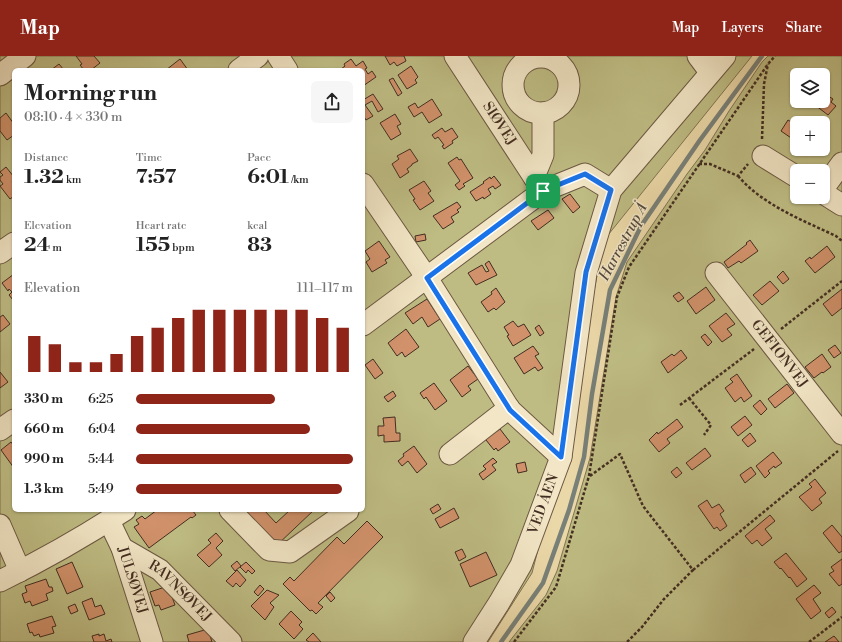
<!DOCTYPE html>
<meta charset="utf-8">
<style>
body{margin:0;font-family:"Libre Bodoni",serif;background:#f6f6f6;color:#222;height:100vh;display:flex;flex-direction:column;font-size:15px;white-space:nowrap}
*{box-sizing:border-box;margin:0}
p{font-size:13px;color:#767676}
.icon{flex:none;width:22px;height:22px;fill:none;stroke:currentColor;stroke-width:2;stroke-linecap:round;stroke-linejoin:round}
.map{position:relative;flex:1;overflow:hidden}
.sheet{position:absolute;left:12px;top:12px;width:353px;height:444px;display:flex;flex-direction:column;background:#fff;border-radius:6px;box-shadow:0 1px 3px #0004}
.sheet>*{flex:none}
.tools{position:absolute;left:790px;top:12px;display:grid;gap:8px}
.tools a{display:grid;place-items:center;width:40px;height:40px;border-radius:6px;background:#fff;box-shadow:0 1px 3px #0004;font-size:20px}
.pin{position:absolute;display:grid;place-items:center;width:34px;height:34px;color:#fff;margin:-17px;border-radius:8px;box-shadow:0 2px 6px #0006}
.round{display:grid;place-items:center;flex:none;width:42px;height:42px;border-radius:6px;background:#f6f6f6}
.summary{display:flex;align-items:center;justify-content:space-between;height:68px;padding:0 12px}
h1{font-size:22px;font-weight:700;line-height:30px}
.stats{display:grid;grid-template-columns:repeat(3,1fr);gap:6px;height:68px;padding:4px 12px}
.stats div{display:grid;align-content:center}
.stats b{font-size:20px;font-weight:700}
.stats small{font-size:11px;font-weight:400}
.stats p{font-size:11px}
.chart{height:112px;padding:8px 12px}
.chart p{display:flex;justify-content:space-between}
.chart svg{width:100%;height:72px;margin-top:4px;stroke:#8f2418;stroke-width:6}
ul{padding:0 12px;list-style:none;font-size:13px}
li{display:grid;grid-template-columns:64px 48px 1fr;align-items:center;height:30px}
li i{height:10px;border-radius:5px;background:#8f2418}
header{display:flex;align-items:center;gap:24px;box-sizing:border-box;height:56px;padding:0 20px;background:#8f2418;color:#fff}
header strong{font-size:19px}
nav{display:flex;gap:22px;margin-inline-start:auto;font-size:14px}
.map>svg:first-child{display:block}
.green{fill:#bebc83;stroke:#807452;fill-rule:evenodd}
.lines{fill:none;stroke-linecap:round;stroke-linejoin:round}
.stream{stroke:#788078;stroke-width:4.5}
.building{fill:#d1926b;stroke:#422d21}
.minor-casing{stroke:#6c5843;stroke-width:23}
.path{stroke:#422d21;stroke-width:2.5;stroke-dasharray:3 2;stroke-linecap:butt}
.minor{stroke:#f2e6c6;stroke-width:21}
.route-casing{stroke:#fff;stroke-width:8}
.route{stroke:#1a73e8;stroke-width:5}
.labels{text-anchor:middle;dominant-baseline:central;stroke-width:3;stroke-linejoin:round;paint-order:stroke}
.street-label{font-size:14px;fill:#422d21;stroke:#f2e6c6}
.water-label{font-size:15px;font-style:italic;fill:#54493e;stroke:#f2e6c6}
</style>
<header>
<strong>Map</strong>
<nav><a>Map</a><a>Layers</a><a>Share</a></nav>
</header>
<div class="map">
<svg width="842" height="586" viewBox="0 0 842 586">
<rect width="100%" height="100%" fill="#ebd8a8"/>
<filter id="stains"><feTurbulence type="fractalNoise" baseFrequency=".005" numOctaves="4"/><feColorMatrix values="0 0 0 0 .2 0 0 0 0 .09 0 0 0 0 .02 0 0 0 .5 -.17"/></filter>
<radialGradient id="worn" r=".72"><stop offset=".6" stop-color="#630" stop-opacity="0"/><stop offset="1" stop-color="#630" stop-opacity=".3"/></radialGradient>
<path class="green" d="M0 0H752L604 184 561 404 532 517 488 586H0ZM14 14H363V454H14Z
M768 0H842V586H509L546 539 557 515 590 402 616 241 627 206 687 118 705 94 729 55 762 6ZM797 19H823V45H797ZM797 67H823V93H797ZM797 115H823V141H797Z"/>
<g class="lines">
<path class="stream" d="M501 586 543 527 569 454 584 401 592 338 610 234 641 170 700 84 762 0"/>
</g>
<path class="building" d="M76 0H94L100 7 91 14H84L80 9 82 8Z
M385 0H404L406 5 397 10 394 6 390 9Z
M180 3 188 14H166Z
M351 3 356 10 363 5 367 12 365 13 368 18 372 15 376 21 363 30V14L341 13 345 10 344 8Z
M59 8 64 14H51Z
M411 10 418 21 415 24 417 27 407 33 398 19Z
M393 22 402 37 398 40 389 24Z
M823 31 828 34 825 38 833 43 831 46 836 50 828 59 811 46 812 45H823Z
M373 38 383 53 378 56 372 45 365 49 373 60 366 64 363 59V44Z
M432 43 442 59 429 67 422 56 414 61 408 51 415 47 418 52Z
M6 57 14 68V79L7 84 0 75V62Z
M395 58 401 68 397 70 401 78 391 84 380 67Z
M788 64 793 67 791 71 797 74V86L781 75Z
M442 72 445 76 452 72 458 81 452 85 453 87 444 93 442 90 444 89 438 81 435 83 432 79Z
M410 93 418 105 412 108V109L407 113 409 116 400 122 392 108 399 103 397 100Z
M457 101 459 104 461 103 473 122 463 128 465 130 459 134 455 129 460 125 448 107Z
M6 111 14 121V124L12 125 14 128V140L10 143 0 130 3 128 0 124V121L3 119 0 116Z
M494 120 501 129 495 133 493 130 488 133 491 138 484 143 483 141 476 145 470 136 484 127 483 126 490 121 491 123Z
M424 125 431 135 428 137 434 145 420 154 413 144 415 143 409 134Z
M570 138 580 151 573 157 562 143Z
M457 146 461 151 457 154 459 156 451 161 454 166 443 173 433 160Z
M548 154 554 162 538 174 531 165Z
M425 178 426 184 416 186 415 180Z
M750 184 758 195 741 207 739 205 728 212 724 206 747 188 746 187Z
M379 185 390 201 385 204 387 207 372 216 366 206 370 203 365 195Z
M827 190 835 201 815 217 805 205 810 201 811 203Z
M489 205 497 219 476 229 468 217 482 209 486 216 489 215 485 208Z
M783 215 789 223 783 228 777 221Z
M14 218V243L13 244 9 239 12 236 9 233 8 235 2 227Z
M770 225 779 235 762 249 753 239Z
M706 231 715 244 696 258 687 245Z
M496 232 505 246 496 254 494 252 488 256 481 246 492 238 491 236Z
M842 233V252L832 260 823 248Z
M679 236 684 242 678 246 673 240Z
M427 243 440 263 428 271 422 261 413 268 405 257Z
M726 257 735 268 727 273 732 279 722 286 709 270Z
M3 259 10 268 0 276V261Z
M513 265 518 271 524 268 531 279 513 290 507 280 509 279 504 271Z
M539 269 544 277 540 280 535 272Z
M406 273 419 291 405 301 402 296 397 300 388 287Z
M705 278 712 286 708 290 701 281Z
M835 289 841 297 834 302 828 294Z
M533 290 539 298 535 300 543 312 538 315 535 311 524 318 514 302Z
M681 294 687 302 668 317 661 306 672 298 674 300Z
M822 298 831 311 823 317 822 316 814 322 805 311Z
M373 303 383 317 375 323 365 309Z
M468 310 478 323 468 330 471 334 462 341 450 324Z
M0 316 8 326 0 332Z
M737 318 752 340 744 346 741 341 735 346 725 332 733 326 730 323Z
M434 327 447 345 435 354 426 341 424 343 420 337Z
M787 328 794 337 775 352 768 343Z
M393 335 396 340 388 346 384 341Z
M760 344 767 353 761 359 753 350Z
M745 360 752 369 738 380 731 371Z
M395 361 396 377H400V385L384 386V379L378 380V370H384L383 362Z
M677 363 683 371 667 383 670 387 659 396 649 384 657 376 658 378Z
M500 373 510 386 498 395 496 392 494 394 482 379 490 380Z
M750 377 756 385 748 391 742 384Z
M11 386 14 390V412L1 394Z
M414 390 427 408 417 417 408 405 402 410 398 405 404 400 403 398Z
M705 392 711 400 692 414 686 407Z
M773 396 782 407 775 412 774 410 768 415 770 417 765 422 756 410Z
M493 402 497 406 492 409 496 414 483 424 479 418 486 413 483 410Z
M525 406 527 415 518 417 516 408Z
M677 411 682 417 676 422 671 416Z
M751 411 756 418 745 427 740 419Z
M815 423 826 437 819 443 822 447 812 455 799 441 812 431 809 428Z
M707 444 712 452 719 448 724 455 720 458 727 470 720 475 717 471 714 473 698 450Z
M438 448 441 453 433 458 430 453Z
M454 452 459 462 440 472 435 463Z
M157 454H192L196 459 192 462 191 461 149 492 134 471 139 468 136 464 142 460 145 463Z
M241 454H264L276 467 290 454H314L276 490Z
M770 459 775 465 765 473 772 482 762 490 757 484 752 488 745 480Z
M367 465 383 481 318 547 323 551 316 558 312 554 310 555 283 528 290 521 294 525 337 481 344 488Z
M832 469 842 481V495L839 497 823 477Z
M216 477 223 485 216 492 222 499 209 511 197 499 211 487 208 484Z
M462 493 466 501 459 505 455 496Z
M486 496 497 519 470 531 460 508Z
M786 497 807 523 797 531 790 521 789 522 781 512 780 513 774 506Z
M842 503V528L839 530 829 518 834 515 831 511Z
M237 505 241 510 235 515 231 510Z
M72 506 83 531 67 538 56 513Z
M246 506 255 515 252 518 248 514 246 517 240 511Z
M237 514 246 524 240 531 236 527 233 531 226 525Z
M46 523 49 531H52L53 535 46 538 48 544 32 550 30 545 25 547 22 538 27 536 25 530Z
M260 529 264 533 258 540 254 536Z
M814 529 821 537 813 543 821 555 811 563 796 543Z
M168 530 175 549 161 554 159 549 155 550 150 536Z
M267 534 279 539 270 547 274 551 265 564 251 550Z
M330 536 335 542 331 546 326 540Z
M92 542 95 551 101 549 105 558 89 564 82 546Z
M75 548 78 555 71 558 68 551Z
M832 551 836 556 829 562 825 557Z
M291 555 302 566 299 569 303 573 294 583 279 568Z
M52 560 56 570 52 571 54 577 40 581 39 578 34 580 32 576 30 577 27 568Z
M208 573 212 586H189L187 579Z
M313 577 321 586H309L306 584Z
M99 578V580L104 578 106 585 111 583 112 586H94L92 580Z
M834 580 839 586H825Z"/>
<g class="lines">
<g class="minor-casing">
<g id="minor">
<path d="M278 0 287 14"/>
<path id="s1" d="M455 0 543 135"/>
<path d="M698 0 710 16"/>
<circle cx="541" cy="29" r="28"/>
<path d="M239 14 258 0"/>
<path d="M0 19 25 0"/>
<path d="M763 100 797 121"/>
<path d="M534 121 543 99V57"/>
<path d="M363 128 427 222 510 354 561 401"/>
<path d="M823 133 842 107"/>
<path d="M823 137 842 149"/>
<path d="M0 197 14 187"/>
<path id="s2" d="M716 217 842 378"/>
<path d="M363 269 543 135 585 118 611 134"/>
<path d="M0 374 14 364"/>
<path d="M450 398 509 352"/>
<path d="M230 454 269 494 290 496 348 455"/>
<path id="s3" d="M109 465 122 492 152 586"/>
<path d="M0 469 20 515"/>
<path id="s4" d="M122 492 160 514 231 586"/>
<path d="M0 525C43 504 85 480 125 454"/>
<path id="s5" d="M474 586 499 547 521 509 561 401 586 217 611 134 725 0"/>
</g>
</g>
<path class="path" d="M539 0V1
M762 83 764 28 768 8
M699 108H710L738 120 748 108
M738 120C763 149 802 164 836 180L842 185
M781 273 842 225
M689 342 711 369 704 379
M680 349 754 293
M590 420 620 398 643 450 693 514 664 543 642 571 627 586
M693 514 838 395
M514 586 556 531 589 420 617 241 629 211 768 8 775 0
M809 586 842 561"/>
<use href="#minor" class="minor"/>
</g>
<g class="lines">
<g class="route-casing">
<path id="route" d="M585 118 611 134 586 216 561 401 510 354 427 222 543 135Z"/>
</g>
<use href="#route" class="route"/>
</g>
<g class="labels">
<g class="street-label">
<text stroke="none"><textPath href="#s1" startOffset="81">SIØVEJ</textPath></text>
<text stroke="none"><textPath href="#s2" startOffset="103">GEFIONVEJ</textPath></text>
<text stroke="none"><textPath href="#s5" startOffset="155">VED ÅEN</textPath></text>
<text stroke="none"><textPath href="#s3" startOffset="64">JULSØVEJ</textPath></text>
<text stroke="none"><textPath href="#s4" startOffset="73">RAVNSØVEJ</textPath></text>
</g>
<g class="water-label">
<text transform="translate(623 186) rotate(-62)">Harrestrup Å</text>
</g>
</g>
<rect width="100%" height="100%" filter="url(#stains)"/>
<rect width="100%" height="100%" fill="url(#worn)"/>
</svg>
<div class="tools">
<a><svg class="icon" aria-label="layers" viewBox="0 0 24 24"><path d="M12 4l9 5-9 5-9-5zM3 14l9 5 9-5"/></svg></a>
<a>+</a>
<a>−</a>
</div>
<div class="pin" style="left:543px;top:135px;background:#1e9e55"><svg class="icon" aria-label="arrive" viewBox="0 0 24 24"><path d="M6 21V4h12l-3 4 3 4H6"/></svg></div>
<section class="sheet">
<div class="summary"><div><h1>Morning run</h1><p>08:10 · 4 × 330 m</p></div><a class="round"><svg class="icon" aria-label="share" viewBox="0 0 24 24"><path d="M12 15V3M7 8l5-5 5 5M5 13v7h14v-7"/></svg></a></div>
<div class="stats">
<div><p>Distance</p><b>1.32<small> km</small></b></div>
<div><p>Time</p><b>7:57</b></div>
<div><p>Pace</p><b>6:01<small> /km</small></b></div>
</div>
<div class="stats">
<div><p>Elevation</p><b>24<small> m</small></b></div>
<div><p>Heart rate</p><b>155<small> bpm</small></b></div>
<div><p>kcal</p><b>83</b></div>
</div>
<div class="chart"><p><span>Elevation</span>111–117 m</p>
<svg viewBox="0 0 160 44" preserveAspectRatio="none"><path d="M5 44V22M15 44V27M25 44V38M35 44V38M45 44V33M55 44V22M65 44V17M75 44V11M85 44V6M95 44V6M105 44V6M115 44V6M125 44V6M135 44V6M145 44V11M155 44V17"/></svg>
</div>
<ul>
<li><b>330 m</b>6:25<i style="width:64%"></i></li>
<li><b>660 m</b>6:04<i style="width:80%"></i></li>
<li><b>990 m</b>5:44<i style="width:100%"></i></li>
<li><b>1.3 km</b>5:49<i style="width:95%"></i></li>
</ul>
</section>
</div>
